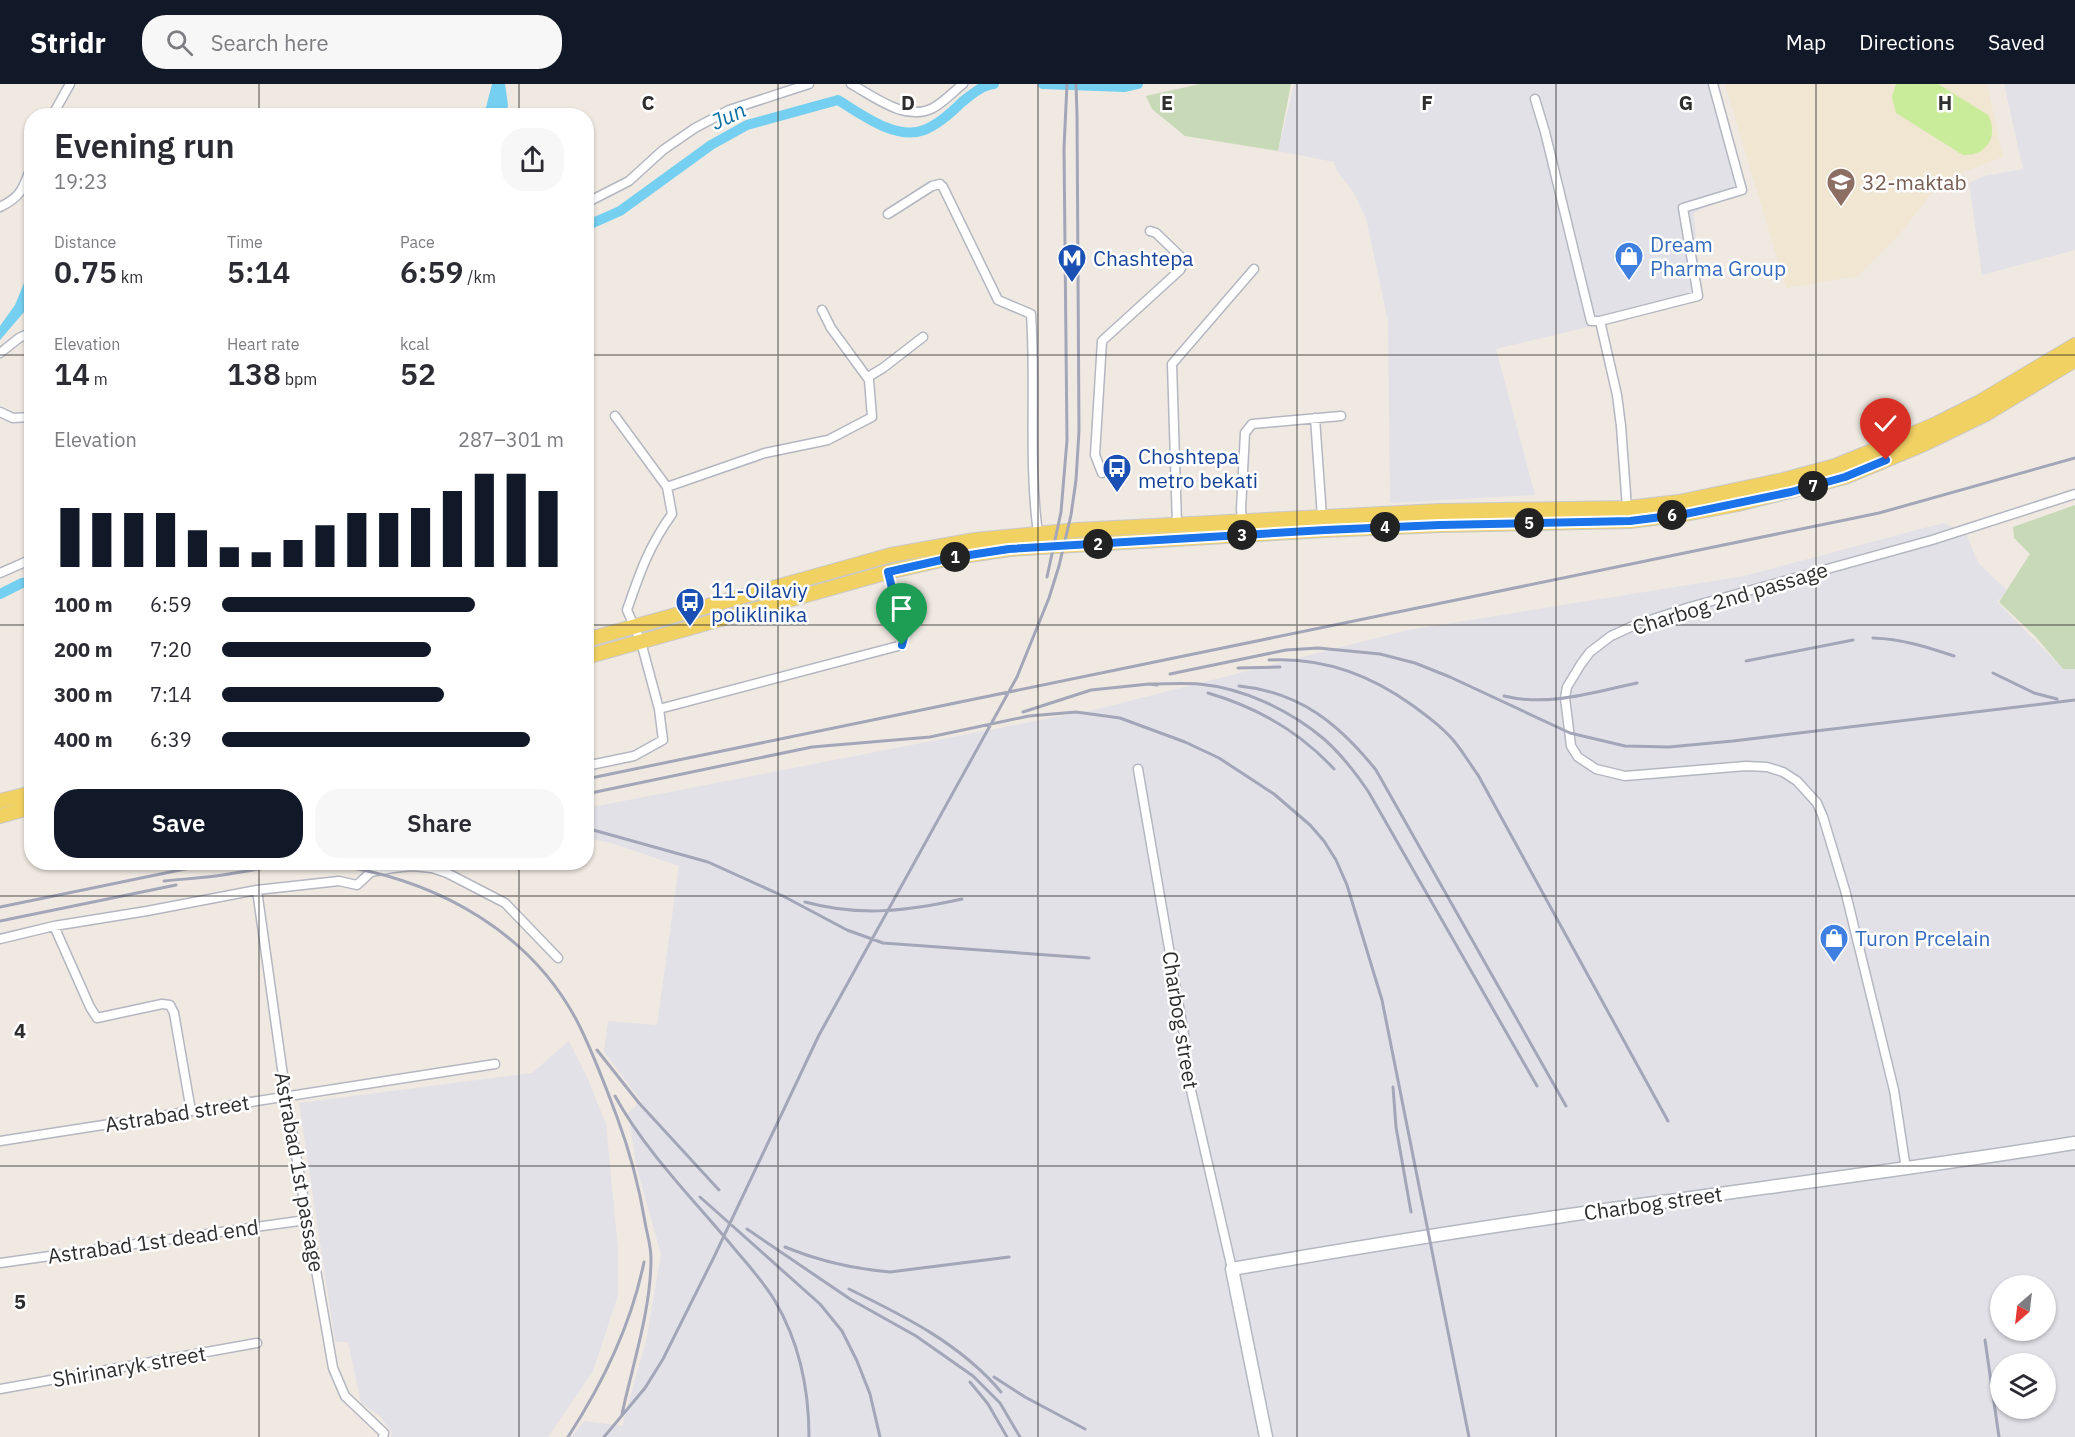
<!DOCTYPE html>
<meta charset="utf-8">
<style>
body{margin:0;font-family:"IBM Plex Sans",sans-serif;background:#f7f7f7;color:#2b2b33;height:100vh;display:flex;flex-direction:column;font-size:22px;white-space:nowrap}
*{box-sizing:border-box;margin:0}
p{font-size:20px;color:#7c7c81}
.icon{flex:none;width:33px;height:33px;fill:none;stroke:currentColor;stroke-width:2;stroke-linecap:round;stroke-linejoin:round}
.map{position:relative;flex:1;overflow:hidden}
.drawer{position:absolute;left:24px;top:24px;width:570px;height:762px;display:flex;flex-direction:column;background:#fff;border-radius:24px;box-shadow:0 2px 4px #0004}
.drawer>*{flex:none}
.needle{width:39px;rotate:208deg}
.fabs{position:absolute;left:1990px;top:1191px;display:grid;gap:12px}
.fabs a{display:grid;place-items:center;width:66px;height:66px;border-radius:50%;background:#fff;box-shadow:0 2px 4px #0004;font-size:30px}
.pin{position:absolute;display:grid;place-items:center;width:51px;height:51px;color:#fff;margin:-62px -26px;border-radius:50% 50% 50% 0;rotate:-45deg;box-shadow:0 0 6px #0007}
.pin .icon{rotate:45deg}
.km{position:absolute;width:30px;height:30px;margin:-15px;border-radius:50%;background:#222;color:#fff;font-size:16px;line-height:30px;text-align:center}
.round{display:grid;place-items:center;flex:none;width:63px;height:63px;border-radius:24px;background:#f7f7f7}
.overview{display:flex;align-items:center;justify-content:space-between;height:102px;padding:0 30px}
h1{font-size:33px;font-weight:600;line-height:45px}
.stats{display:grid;grid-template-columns:repeat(3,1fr);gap:9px;height:102px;padding:6px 30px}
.stats div{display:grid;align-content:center}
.stats b{font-size:30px;font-weight:600}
.stats small{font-size:16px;font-weight:400}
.stats p{font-size:16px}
.chart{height:168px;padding:12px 30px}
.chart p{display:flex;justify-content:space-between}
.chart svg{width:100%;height:108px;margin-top:6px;stroke:#111827;stroke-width:6}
.cta{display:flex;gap:12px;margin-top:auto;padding:12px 30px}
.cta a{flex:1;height:69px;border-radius:24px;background:#111827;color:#fff;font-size:24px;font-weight:600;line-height:69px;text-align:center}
.cta a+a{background:#f7f7f7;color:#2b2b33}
ul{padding:0 30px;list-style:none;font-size:20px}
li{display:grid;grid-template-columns:96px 72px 1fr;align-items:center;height:45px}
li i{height:15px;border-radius:8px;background:#111827}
header{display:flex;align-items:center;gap:36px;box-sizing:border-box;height:84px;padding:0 30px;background:#111827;color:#fff}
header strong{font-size:28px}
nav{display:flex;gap:33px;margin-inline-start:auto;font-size:21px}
.search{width:420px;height:54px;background:#f7f7f7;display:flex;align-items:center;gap:15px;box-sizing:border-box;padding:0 21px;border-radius:24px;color:#7c7c81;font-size:22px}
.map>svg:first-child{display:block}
.industrial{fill:#e3e1e8;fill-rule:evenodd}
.education{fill:#f0e6d1}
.cemetery{fill:#c8d9b8}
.pitch{fill:#c9ec9a}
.water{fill:#75cff0}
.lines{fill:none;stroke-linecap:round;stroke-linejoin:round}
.canal{stroke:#75cff0;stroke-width:10}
.street-casing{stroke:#b4b7c1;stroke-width:11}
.secondary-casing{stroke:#b4b7c1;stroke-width:15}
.primary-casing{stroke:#c9c9c9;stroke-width:16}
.street{stroke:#fff;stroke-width:8}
.secondary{stroke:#fff;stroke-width:12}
.primary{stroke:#f2d163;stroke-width:14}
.rail{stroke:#a3a6b8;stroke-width:3}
.route-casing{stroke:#fff;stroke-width:12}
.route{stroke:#1a73e8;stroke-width:8}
.grid{fill:none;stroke:#2e2e2e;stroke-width:1.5;stroke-opacity:0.55}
.labels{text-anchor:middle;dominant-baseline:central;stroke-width:5;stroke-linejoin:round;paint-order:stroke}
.education-label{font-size:21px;fill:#785e54;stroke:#fff;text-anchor:start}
.shop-label{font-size:21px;fill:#366cbe;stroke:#fff;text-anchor:start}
.transit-label{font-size:21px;fill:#164399;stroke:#fff;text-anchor:start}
.street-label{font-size:21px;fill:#2e2e2e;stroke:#fff}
.water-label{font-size:22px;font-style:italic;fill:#0d6fa3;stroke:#fff}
.grid-label{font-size:20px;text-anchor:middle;font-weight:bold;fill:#2e2e2e;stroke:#fff;stroke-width:5;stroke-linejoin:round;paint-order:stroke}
</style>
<header>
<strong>Stridr</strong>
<div class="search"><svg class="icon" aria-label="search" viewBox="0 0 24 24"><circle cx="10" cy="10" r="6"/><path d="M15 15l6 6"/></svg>Search here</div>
<nav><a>Map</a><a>Directions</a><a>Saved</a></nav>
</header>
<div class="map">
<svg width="2075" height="1353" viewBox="0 0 2075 1353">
<rect width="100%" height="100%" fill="#efe9e1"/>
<path class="industrial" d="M1294 0H1713L1739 104 1694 129 1701 216 1496 265 1535 411 1390 419 1388 237 1366 134 1354 109 1337 87 1334 78 1278 67Z
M2004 0H2075V166L1982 191 1969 99 1984 92 2023 85Z
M1943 439 1965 448 1979 480 2007 506 1997 518 2063 585H2075V1353H571L584 1337 622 1342 647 1253 661 1170 637 1085 628 1029 641 1017 604 968 608 937 657 941 679 782 611 759 587 754V724L1102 624 1408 546 1744 492ZM2001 1202H2046V1246H2001ZM2001 1280H2046V1324H2001Z
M569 957 587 993 606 1040 618 1165V1211L593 1287 548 1353H390L392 1349 380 1332 361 1319 348 1258H335L299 1019 532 989Z"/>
<path class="education" d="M1725 0H1987L2003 73 1942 96 1899 151 1858 192 1786 204Z"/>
<path class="cemetery" d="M1200 0H1291L1278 67 1185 52 1152 25 1146 12Z
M2075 421V585H2063L2035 552 1999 518 2030 470 2014 454 2013 443Z"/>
<path class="pitch" d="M1896 0H1938L1988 31C1999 52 1987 72 1963 71L1896 29 1892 13Z"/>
<path class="water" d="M492 0H505L508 21 506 31H484Z
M31 182V214L24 228 0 256V242L15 221Z"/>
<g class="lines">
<path class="canal" d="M1043 0 1125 3 1138 0
M586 142 620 127 711 61 747 41 838 16C861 30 896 57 924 46 937 41 952 28 962 18 971 11 982 1 994 0
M0 510 22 499 32 498"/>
<g class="street-casing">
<path id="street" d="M851 0C875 13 905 38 933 24 944 18 953 8 963 0
M1535 15 1545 48 1591 237H1600L1617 311 1621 342 1627 424
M52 32 70 0
M586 119 629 97 663 66 695 44 729 26 809 0
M0 123C23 112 23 103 32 81
M888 130 932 102 940 100 943 103 998 216 1031 230C1036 303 1028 376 1038 449
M1600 237 1698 212 1683 124 1742 106 1713 0
M0 269 19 254 32 248
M868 293 883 284 923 253
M0 328 13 334 32 333
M1315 334 1322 433
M1102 389 1095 371 1102 257 1180 186 1183 180 1182 174 1156 149 1150 147
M667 403 765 369 828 356 872 333 869 296 831 244 822 226
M1242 437 1241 425 1245 349 1252 340 1341 332
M1177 441 1172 280 1254 185
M0 489 32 475
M659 625 902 561 904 553 888 488
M586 682 634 672 663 656 659 625 641 558 627 526C640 488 649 462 672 430L667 403 615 332
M1138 685 1184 951 1185 980 1232 1185
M257 806 286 1013 333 1284 345 1312 384 1349 383 1353
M54 842 90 923 97 934 162 920 170 921 174 929 191 1027
M0 855 54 842 147 827 257 806 339 797 357 801 371 788 393 784 412 782 432 784 447 789 505 819 558 874
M0 1057 495 980
M1906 1085 1894 1006 1845 806 1823 733 1817 719 1797 697 1783 688 1767 683 1746 682 1625 692 1596 685 1578 673 1571 662 1565 614 1567 603 1581 580 1590 568 1611 552 1635 541 1690 523 1932 456 2075 410
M0 1179 306 1136
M0 1305 257 1259"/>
</g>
<g class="secondary-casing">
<path id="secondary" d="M1266 1353 1232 1185C1342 1166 1452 1148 1563 1132 1734 1107 1905 1086 2075 1059"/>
</g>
<g class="primary-casing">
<path id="primary" d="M586 556 891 471 975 456 1077 446 1439 427 1627 424 1679 418 1783 396 1835 382 1877 365 1936 340 1978 319 2075 261
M586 573 888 488 950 474 1009 465 1325 446 1440 441 1630 437 1685 430 1738 420 1845 393 1924 360 1986 330 2075 276
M0 717 32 709
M0 732 32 723"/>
</g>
<use href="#street" class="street"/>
<use href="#secondary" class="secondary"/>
<use href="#primary" class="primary"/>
<path class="rail" d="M1047 493 1061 428 1067 356 1064 64 1067 0
M1873 554C1902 555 1927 563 1954 572
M1269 576C1323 573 1369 590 1412 621 1427 632 1442 643 1454 657 1463 668 1470 680 1478 691L1668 1037
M1746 577 1853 556
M1238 584 1280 583
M1993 589 2034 609 2057 615
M1170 590 1286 566 1318 564 1380 570 1415 579 1450 593 1570 649 1625 662 1669 663 1733 657 2075 616
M1149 600C1165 600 1183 599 1199 600 1243 604 1290 626 1324 655 1341 670 1355 688 1368 707L1537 1002
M1239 602C1300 608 1339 640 1376 686L1566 1022
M1208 609C1256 623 1300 648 1334 685
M1504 612C1549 623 1593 608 1637 599
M1023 628 1091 606 1149 600 1157 601
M586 695 1879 429 2075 374
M586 710 812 663 930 653 1029 632 1076 628 1120 634 1185 658 1219 674 1274 710 1310 741 1324 757 1336 776 1347 801 1382 916 1469 1353
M586 744 708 778 783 812 847 846 883 859 1089 874
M164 797C183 795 203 794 223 791 265 784 305 775 348 783 443 800 531 850 577 937 593 968 605 1001 617 1033 630 1068 639 1102 645 1138 647 1150 651 1162 651 1174 651 1226 633 1279 622 1330
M805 818C860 833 908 827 962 815
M0 823 219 778
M0 837 176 801
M597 966 639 1019 719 1106
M1393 1003 1396 1043 1411 1128
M615 1012C645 1067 693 1115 733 1163 747 1180 764 1198 775 1217 799 1258 809 1306 809 1353
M700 1113 820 1220 842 1247 857 1277 870 1310 880 1353
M747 1145 850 1215 916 1252 973 1292 1000 1319 1020 1353
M785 1163C819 1177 854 1185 890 1188L1009 1173
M849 1205C904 1232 961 1260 1001 1308
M1985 1256 1999 1353
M994 1293 1025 1313 1085 1345
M970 1298 988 1320 1007 1353
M568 1353C603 1299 631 1242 644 1178
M604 1353 645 1304 663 1275 714 1173 819 951 1017 593 1049 514 1059 482 1071 431 1076 396 1079 347 1077 31 1076 0"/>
</g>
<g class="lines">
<g class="route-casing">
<path id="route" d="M902 561 904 553 888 488 950 474 1009 465 1325 446 1440 441 1630 437 1685 430 1791 408 1845 393 1886 376"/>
</g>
<use href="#route" class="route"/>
</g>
<path class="grid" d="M259 0V32M519 0V32M778 0V1353M1038 0V1353M1297 0V1353M1556 0V1353M1816 0V1353M0 271H32M586 271H2075M0 541H32M586 541H2075M259 778V1353M519 778V1353M0 812H2075M0 1082H2075"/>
<defs>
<g id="school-pin" transform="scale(1.5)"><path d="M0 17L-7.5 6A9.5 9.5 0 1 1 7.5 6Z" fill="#8d6e63" stroke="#fff"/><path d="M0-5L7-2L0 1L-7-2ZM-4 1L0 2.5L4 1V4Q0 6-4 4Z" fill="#fff"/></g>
<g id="shop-pin" transform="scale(1.5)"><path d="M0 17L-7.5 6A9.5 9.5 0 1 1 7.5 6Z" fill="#3f7fe0" stroke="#fff"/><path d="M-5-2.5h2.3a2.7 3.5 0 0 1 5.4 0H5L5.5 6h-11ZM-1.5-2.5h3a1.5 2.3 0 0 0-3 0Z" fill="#fff"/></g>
<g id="metro-pin" transform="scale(1.5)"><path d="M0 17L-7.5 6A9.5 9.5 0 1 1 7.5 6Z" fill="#1a4fb4" stroke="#fff"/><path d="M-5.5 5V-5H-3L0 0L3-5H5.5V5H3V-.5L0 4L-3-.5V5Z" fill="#fff"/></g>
<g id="bus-pin" transform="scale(1.5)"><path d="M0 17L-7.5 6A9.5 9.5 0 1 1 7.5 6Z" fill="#1a4fb4" stroke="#fff"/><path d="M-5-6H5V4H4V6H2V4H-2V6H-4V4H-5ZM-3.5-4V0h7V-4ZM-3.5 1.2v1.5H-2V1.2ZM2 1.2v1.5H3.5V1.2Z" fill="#fff"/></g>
</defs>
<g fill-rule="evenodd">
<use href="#school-pin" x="1841" y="98"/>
<use href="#shop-pin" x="1629" y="172"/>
<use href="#metro-pin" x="1072" y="174"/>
<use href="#bus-pin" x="1117" y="384"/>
<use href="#bus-pin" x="690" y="518"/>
<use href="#shop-pin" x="1834" y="854"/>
</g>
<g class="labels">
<g class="education-label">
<text x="1862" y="98">32-maktab</text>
</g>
<g class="shop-label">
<text x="1650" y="160">Dream<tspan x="1650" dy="24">Pharma Group</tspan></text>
<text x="1855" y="854">Turon Prcelain</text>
</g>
<g class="transit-label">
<text x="1093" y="174">Chashtepa</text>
<text x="1138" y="372">Choshtepa<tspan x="1138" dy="24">metro bekati</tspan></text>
<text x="711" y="506">11-Oilaviy<tspan x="711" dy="24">poliklinika</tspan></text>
</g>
<g class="street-label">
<text transform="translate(1730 514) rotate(-17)">Charbog 2nd passage</text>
<text transform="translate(1181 936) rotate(81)">Charbog street</text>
<text transform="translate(177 1029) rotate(-9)">Astrabad street</text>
<text transform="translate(300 1088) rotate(80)">Astrabad 1st passage</text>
<text transform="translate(1653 1119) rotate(-8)">Charbog street</text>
<text transform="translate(153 1157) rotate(-8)">Astrabad 1st dead end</text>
<text transform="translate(129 1282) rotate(-10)">Shirinaryk street</text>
</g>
<g class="water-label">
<text transform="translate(728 31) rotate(-25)">Jun</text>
</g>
</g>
<g class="grid-label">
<text x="648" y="26">C</text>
<text x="908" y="26">D</text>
<text x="1167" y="26">E</text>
<text x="1427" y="26">F</text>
<text x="1686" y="26">G</text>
<text x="1945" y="26">H</text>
<text x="20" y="954">4</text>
<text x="20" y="1225">5</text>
</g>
</svg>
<div class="fabs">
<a><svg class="needle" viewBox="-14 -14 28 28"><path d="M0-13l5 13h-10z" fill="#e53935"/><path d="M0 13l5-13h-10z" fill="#7c7c81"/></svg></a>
<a><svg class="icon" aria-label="layers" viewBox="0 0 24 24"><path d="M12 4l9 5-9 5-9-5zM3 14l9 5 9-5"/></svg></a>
</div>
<div class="pin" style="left:902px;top:561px;background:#1e9e55"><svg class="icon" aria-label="arrive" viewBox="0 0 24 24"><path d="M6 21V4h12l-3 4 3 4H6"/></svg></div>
<div class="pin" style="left:1886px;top:376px;background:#d93025"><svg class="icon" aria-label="check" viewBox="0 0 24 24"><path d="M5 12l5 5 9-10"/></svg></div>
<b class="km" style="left:955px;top:473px">1</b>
<b class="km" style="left:1098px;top:460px">2</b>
<b class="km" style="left:1242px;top:451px">3</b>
<b class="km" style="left:1385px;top:443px">4</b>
<b class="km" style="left:1529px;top:439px">5</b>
<b class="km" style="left:1672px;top:431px">6</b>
<b class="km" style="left:1813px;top:402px">7</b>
<section class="drawer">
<div class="overview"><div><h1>Evening run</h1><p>19:23</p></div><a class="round"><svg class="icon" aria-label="share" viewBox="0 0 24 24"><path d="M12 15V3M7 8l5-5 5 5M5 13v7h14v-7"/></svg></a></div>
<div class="stats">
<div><p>Distance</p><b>0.75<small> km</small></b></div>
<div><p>Time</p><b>5:14</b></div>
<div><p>Pace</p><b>6:59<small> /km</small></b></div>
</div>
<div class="stats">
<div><p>Elevation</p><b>14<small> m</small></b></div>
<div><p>Heart rate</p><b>138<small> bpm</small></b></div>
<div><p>kcal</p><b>52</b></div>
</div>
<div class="chart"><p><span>Elevation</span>287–301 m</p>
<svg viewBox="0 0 160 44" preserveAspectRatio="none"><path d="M5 44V20M15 44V22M25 44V22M35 44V22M45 44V29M55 44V36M65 44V38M75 44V33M85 44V27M95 44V22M105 44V22M115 44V20M125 44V13M135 44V6M145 44V6M155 44V13"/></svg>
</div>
<ul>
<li><b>100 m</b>6:59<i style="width:74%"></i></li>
<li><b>200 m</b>7:20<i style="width:61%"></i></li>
<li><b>300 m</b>7:14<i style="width:65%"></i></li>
<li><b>400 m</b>6:39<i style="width:90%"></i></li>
</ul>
<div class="cta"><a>Save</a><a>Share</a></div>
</section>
</div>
